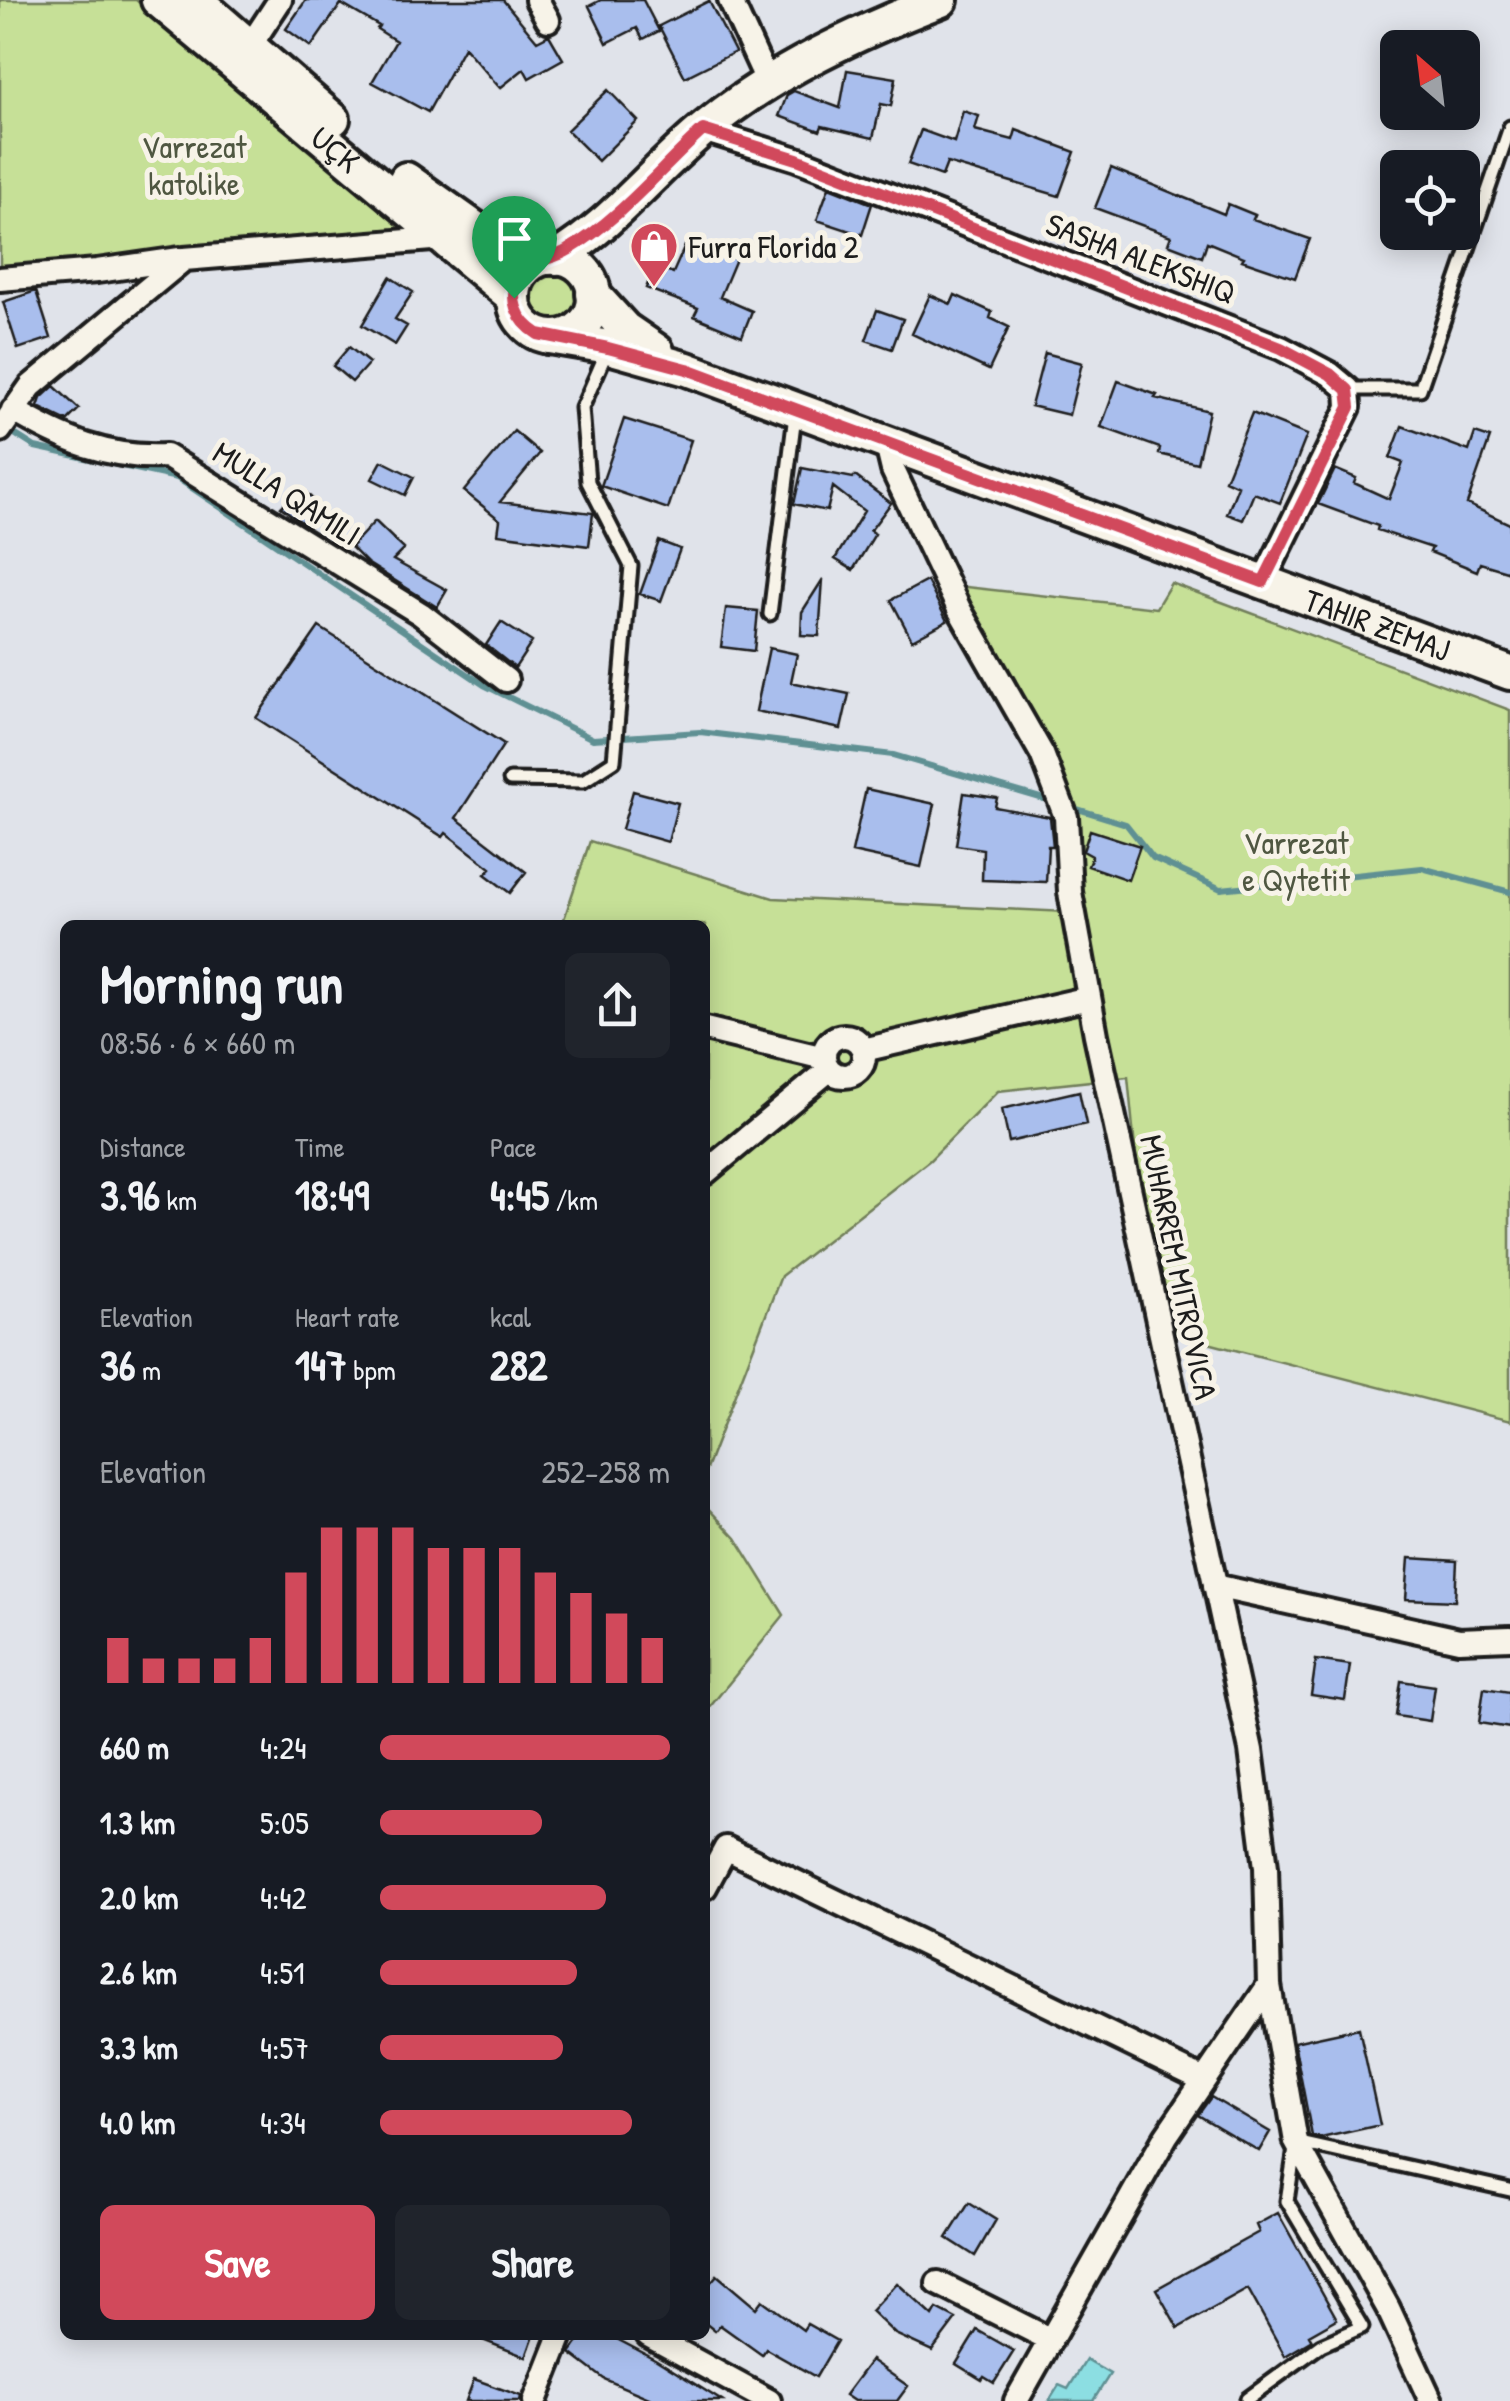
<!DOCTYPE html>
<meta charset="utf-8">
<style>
body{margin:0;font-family:"Patrick Hand",sans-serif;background:#20242c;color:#f1f3f6;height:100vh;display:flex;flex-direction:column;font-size:38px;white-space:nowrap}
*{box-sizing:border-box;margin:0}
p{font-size:32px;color:#9ea1a6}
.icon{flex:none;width:55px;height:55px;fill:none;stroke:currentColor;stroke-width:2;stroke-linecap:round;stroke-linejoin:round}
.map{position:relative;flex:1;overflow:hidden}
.side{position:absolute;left:60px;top:920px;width:650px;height:1420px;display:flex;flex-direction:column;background:#171b24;border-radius:15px;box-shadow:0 5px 25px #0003}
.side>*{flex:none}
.needle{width:65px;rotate:332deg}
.fabs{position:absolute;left:1380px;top:30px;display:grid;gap:20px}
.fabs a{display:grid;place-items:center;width:100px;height:100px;border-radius:15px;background:#171b24;box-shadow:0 5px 25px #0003;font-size:50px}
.pin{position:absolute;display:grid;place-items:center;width:85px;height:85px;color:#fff;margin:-102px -42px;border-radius:50% 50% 50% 0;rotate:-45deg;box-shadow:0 0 10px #0007}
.pin .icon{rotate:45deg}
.round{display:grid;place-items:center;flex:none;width:105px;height:105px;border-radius:15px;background:#20242c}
.overview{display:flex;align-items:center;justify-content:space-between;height:170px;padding:0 40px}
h1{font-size:55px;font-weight:700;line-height:75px}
.metrics{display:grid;grid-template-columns:repeat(3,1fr);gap:15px;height:170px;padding:10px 40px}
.metrics div{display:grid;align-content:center}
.metrics b{font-size:42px;font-weight:700}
.metrics small{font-size:28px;font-weight:400}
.metrics p{font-size:28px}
.chart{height:280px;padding:20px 40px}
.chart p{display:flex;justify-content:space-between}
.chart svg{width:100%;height:180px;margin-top:10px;stroke:#d1495b;stroke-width:6}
.primary-button{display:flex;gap:20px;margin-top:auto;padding:20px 40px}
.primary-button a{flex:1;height:115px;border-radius:15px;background:#d1495b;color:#fff;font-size:40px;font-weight:700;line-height:115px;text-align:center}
.primary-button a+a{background:#20242c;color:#f1f3f6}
ul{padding:0 40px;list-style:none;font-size:32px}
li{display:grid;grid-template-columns:160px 120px 1fr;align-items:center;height:75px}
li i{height:25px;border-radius:12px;background:#d1495b}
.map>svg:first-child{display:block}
.green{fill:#c6e097;stroke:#717e5a;stroke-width:2.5}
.water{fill:#8cdee2;stroke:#5f9093;stroke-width:2.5}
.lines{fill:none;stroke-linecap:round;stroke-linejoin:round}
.stream{stroke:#5f9093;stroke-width:6}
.building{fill:#a9beed;stroke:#1c1c1c;stroke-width:2.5}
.service-casing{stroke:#1c1c1c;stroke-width:19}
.minor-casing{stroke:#1c1c1c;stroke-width:30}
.secondary-casing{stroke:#1c1c1c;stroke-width:40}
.service{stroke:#f7f3e8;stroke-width:11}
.minor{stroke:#f7f3e8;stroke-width:22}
.secondary{stroke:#f7f3e8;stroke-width:32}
.route-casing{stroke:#fff;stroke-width:20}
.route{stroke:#d1495b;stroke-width:12}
.labels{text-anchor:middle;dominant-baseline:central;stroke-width:10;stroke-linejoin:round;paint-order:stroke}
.park-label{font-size:32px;fill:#4f5741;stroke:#f7f3e8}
.street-label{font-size:32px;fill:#1c1c1c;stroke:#f7f3e8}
.poi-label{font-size:32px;fill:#1c1c1c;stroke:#f7f3e8;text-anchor:start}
</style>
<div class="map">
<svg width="1510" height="2401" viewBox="0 0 1510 2401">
<rect width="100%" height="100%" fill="#e0e3ea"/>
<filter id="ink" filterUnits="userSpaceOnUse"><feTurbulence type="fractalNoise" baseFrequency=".01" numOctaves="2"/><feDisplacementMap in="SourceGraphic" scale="20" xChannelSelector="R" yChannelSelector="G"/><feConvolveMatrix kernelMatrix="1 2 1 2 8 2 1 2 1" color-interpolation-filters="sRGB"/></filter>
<g filter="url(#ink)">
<path class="green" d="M0 0H136L403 229 0 269Z
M528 298a29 29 0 1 1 58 0a29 29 0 1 1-58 0Z
M1171 583 1510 710V1421L1177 1335 1140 1200 1128 1077 998 1091 930 1160 781 1276 705 1472V925H562L590 841 773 898 1087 913 1042 728 957 586 1156 608Z
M705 1505 736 1538 784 1615 705 1713Z"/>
<path class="water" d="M1086 2360 1110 2374 1093 2401H1049L1059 2385 1068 2389Z"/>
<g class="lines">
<path class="stream" d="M5 428 35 447 177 478 484 685 593 739 700 732 893 755 1054 802
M1071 807 1126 824 1153 858 1221 889 1422 868 1510 892"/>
</g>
<path class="building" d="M306 0H503L537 41 549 35 563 59 529 78 524 69 500 88 464 47 428 112 372 82 396 41 377 29 379 26 341 4 311 47 286 29Z
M601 0H643L659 31 643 39 637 28 607 43 589 6Z
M709 1 735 52 685 77 659 26Z
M847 70 896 78 891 106 881 104 873 138 822 126 820 131 779 116 787 95 794 91 840 108Z
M608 90 638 121 598 161 567 130Z
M963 111 979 116 975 130 1013 140 1016 130 1075 152 1059 196 947 163 942 176 908 164 921 130 954 142Z
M1111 168 1224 214 1228 204 1255 215 1253 219 1310 239 1295 278 1242 260 1244 257 1207 242 1202 257 1168 244 1171 236 1095 208Z
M829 187 872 204 862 235 817 220Z
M688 239 736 259 720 297 752 311 742 336 694 316 698 308 646 288 655 266 673 273Z
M390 277 413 292 395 319 407 326 395 345 362 325Z
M36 291 51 338 18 349 3 302Z
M930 295 951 304 955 295 992 312 990 318 1009 327 989 370 912 334Z
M877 310 903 319 892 349 866 340Z
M349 347 369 363 352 382 333 366Z
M1045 353 1082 363 1069 415 1031 406Z
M1118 381 1157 395 1155 398 1209 411 1197 463 1159 454 1160 448 1101 427Z
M54 386 79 409 67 421 38 407 41 398Z
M1252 413 1307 435 1280 503 1254 493 1243 520 1227 514 1238 486 1225 480Z
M624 419 691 440 668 509 601 486Z
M1402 426 1469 451 1475 433 1490 438 1467 504 1510 524V572L1480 563 1477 571 1430 552 1432 548 1377 530 1378 526 1318 504 1335 469 1356 478 1354 483 1389 499 1403 463 1390 458Z
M514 431 540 453 500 502 593 513 589 546 498 534 500 520 464 491Z
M382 461 414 477 405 495 372 479Z
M802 468 853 478 855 476 891 503 870 531 875 534 853 570 835 559 864 511 833 487 827 511 794 504Z
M300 487 324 510 308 527 281 507Z
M375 521 404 549 393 560 447 590 437 607 367 563 351 547Z
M659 541 680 549 661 601 640 594Z
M823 579 819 636 801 635 802 612Z
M927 581 947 621 912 640 891 600Z
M726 608 758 611 754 651 721 647Z
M501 622 532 642 515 668 486 645Z
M319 627 504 744 456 818 526 872 510 893 485 874 491 868 446 833 443 837 256 718Z
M769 648 797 654 791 682 849 694 841 729 756 711Z
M866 789 935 804 921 867 852 852Z
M633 791 678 803 668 842 622 829Z
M964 793 997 798 995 807 1050 817 1053 846H1048L1046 882 982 880 983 849 956 845Z
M1090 830 1140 846 1128 880 1088 866 1092 856 1083 851Z
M1079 1091 1086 1124 1009 1142 1002 1109Z
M1409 1558 1457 1561 1455 1601 1406 1599Z
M1316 1660 1350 1665 1345 1700 1311 1695Z
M1401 1681 1435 1686 1430 1721 1396 1716Z
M1484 1688 1510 1692V1728L1479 1723Z
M1359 2028 1380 2125 1321 2138 1312 2136 1294 2042Z
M1211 2097 1270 2132 1259 2151 1198 2115Z
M969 2203 996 2220 975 2256 947 2238Z
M1278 2213 1337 2319 1309 2335 1312 2340 1285 2356 1248 2289 1178 2328 1156 2289 1259 2232 1256 2225Z
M717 2275 756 2308 762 2300 803 2330 807 2324 837 2341 816 2377 766 2349 762 2355 720 2325 715 2331 705 2323V2289Z
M897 2283 933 2316 937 2309 956 2319 932 2351 895 2334 871 2311Z
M977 2330 1014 2351 994 2383 984 2377 982 2380 956 2364Z
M470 2335H534L526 2357Z
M583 2335H609L655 2359 722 2401H656L604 2379 570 2353Z
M871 2360 908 2386 897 2401H854L845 2395Z
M474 2379 521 2396 520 2401H466Z"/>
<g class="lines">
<g class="service-casing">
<path id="service" d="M1348 389H1420L1510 127
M770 614 795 415
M510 780 583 781 614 761 631 566 588 482 582 408 607 351
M1247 2399 1321 2345 1362 2327 1287 2201 1296 2142 1510 2190"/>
</g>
<g class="minor-casing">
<path id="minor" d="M537 0 548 20
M730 0 768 83
M244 55 280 0
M703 130 797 159 1281 348 1330 374 1348 389 1349 407 1263 582
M0 279 97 271 180 259
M13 410C63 440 108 459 166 456L421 614 506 680
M0 430 31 386 184 259 445 238
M886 441 893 470 959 609 1042 754 1066 817 1070 892 1096 1035 1251 1750 1266 1867 1269 1985 1296 2142 1388 2308 1431 2401
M705 1029 824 1058
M824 1056a20 20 0 1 1 40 0a20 20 0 1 1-40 0Z
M863 1050 1089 998
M705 1173 829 1070
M1215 1586 1459 1640 1510 1638
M705 1887 726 1848 1204 2080
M938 2283 1051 2340
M648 2335 769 2401
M535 2401 561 2335
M1016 2401 1166 2136 1269 1985"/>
</g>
<g class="secondary-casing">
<g id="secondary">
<path id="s1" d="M158 0 514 298"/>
<path d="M196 0 333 119"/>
<path d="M406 179 496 243 549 258"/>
<circle cx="554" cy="297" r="40"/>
<path d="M556 258C617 221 652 171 706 127 774 71 858 32 941 0"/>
<path d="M593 294 625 329 657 351"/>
<path id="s2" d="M549 337 609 347 687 369 1510 673"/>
</g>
</g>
<use href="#service" class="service"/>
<use href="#minor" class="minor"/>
<use href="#secondary" class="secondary"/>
</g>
</g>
<g class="lines" filter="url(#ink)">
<g class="route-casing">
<path id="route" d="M703 130 797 159 1281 348 1330 374 1348 390 1350 407 1263 582 687 369 608 348 538 334C517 321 506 297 521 275 532 258 553 260 568 250 620 219 659 170 703 130Z"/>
</g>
<use href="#route" class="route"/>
</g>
<defs>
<g id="shop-pin" transform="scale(2.5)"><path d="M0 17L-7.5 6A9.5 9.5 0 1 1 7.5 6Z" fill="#d1495b" stroke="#f7f3e8"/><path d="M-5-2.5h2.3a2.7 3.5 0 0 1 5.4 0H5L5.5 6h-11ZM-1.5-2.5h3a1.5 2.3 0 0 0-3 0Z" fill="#fff"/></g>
</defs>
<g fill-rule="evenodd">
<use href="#shop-pin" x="654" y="246"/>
</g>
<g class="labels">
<g class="park-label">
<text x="194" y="146">Varrezat<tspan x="194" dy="37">katolike</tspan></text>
<text x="1296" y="842">Varrezat<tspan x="1296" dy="37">e Qytetit</tspan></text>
</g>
<g class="street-label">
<text stroke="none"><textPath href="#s1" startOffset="232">UÇK</textPath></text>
<text transform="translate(1141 258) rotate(21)">SASHA ALEKSHIQ</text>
<text transform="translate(287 493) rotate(32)">MULLA QAMILI</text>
<text stroke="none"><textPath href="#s2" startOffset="878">TAHIR ZEMAJ</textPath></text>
<text transform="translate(1179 1267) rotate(78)">MUHARREM MITROVICA</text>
</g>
<g class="poi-label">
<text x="689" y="246">Furra Florida 2</text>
</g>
</g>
</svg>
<div class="fabs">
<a><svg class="needle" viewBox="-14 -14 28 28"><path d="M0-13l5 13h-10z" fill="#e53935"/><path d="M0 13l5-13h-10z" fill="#9ea1a6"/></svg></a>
<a><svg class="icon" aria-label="locate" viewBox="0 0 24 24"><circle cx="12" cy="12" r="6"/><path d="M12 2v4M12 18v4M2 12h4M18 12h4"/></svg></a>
</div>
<div class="pin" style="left:514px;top:298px;background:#1e9e55"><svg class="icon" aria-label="arrive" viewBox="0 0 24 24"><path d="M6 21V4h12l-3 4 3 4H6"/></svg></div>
<section class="side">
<div class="overview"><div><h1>Morning run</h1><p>08:56 · 6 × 660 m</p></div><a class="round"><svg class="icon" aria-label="share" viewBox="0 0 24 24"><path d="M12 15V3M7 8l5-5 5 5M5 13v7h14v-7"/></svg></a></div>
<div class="metrics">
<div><p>Distance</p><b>3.96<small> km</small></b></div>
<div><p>Time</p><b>18:49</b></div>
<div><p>Pace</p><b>4:45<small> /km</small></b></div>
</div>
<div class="metrics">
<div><p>Elevation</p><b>36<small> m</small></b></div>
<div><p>Heart rate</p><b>147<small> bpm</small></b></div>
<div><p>kcal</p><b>282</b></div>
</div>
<div class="chart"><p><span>Elevation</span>252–258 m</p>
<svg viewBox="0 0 160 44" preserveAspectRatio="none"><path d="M5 44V33M15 44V38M25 44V38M35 44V38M45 44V33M55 44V17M65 44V6M75 44V6M85 44V6M95 44V11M105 44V11M115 44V11M125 44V17M135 44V22M145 44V27M155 44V33"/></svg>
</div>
<ul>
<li><b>660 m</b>4:24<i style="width:100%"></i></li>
<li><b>1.3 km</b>5:05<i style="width:56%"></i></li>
<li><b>2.0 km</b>4:42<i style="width:78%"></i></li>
<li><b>2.6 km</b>4:51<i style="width:68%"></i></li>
<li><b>3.3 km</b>4:57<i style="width:63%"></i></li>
<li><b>4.0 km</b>4:34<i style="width:87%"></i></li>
</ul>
<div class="primary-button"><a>Save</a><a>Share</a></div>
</section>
</div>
